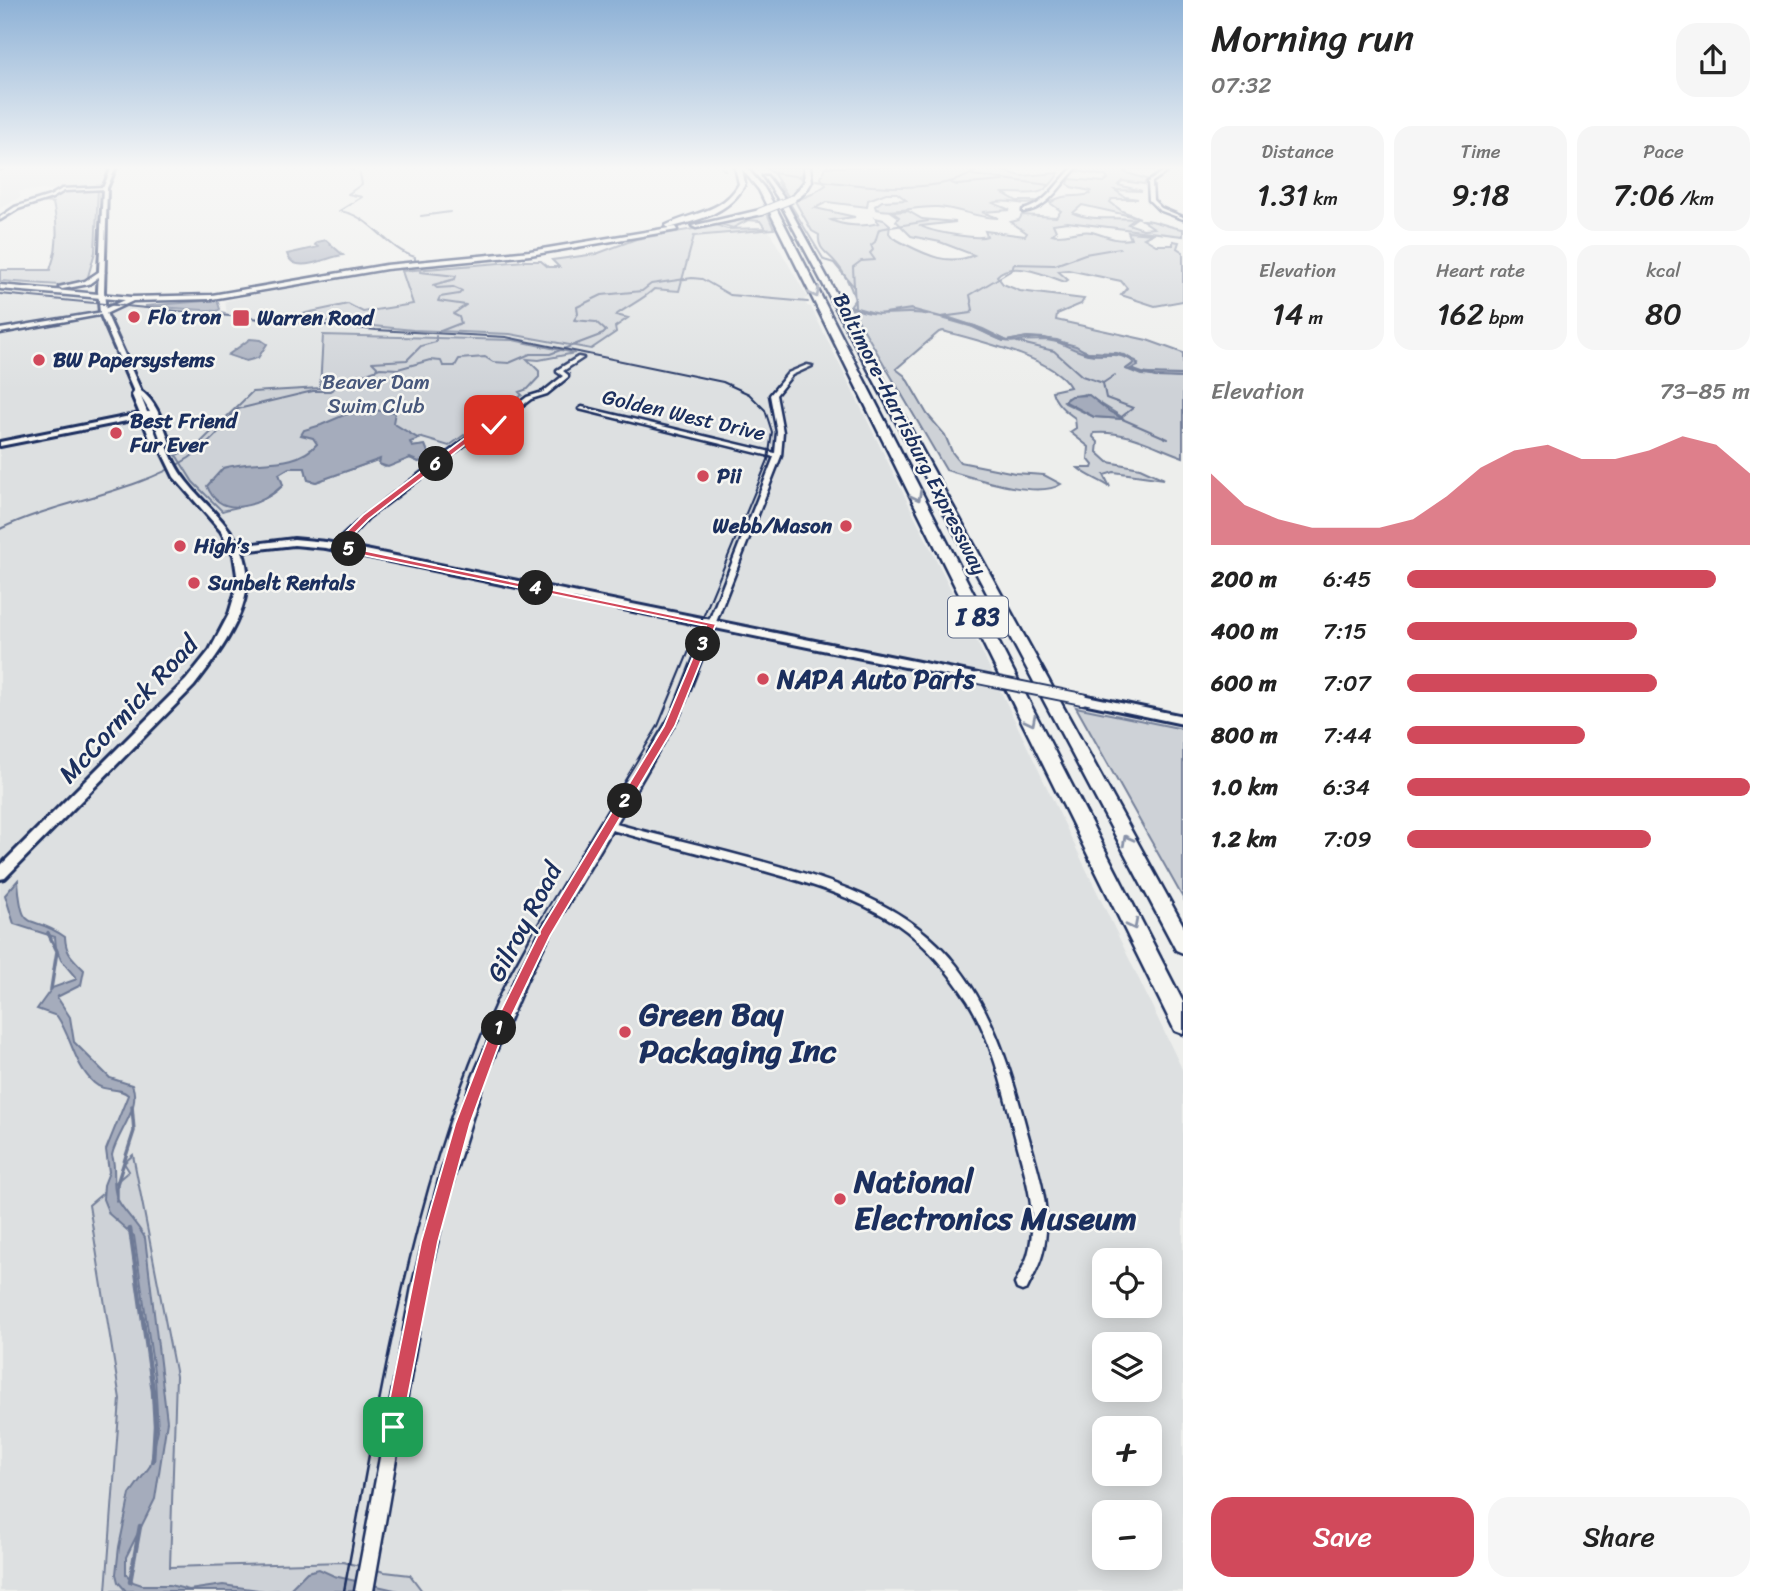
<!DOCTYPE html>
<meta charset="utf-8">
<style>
body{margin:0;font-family:Sriracha,sans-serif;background:#f6f6f6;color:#222;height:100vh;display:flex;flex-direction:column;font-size:26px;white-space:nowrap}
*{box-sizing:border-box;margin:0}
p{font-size:23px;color:#767676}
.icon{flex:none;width:38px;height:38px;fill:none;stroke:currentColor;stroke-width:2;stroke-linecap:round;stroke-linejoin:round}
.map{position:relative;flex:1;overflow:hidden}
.side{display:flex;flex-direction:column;background:#fff;width:595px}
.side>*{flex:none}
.fabs{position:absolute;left:1092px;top:1248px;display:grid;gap:14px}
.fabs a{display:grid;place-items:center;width:70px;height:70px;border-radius:14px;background:#fff;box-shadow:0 4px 18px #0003;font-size:35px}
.pin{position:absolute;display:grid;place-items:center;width:60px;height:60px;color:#fff;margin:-30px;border-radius:14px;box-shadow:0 4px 10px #0006}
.km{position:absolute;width:35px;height:35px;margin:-18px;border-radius:50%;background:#222;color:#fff;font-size:19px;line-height:35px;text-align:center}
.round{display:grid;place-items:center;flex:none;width:74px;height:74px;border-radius:21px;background:#f6f6f6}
.overview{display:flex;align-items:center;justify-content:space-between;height:119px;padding:0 28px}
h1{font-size:38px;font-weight:600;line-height:52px}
.metrics{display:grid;grid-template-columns:repeat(3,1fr);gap:10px;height:119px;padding:7px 28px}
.metrics div{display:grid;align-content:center;border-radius:18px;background:#f6f6f6;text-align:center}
.metrics b{font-size:30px;font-weight:600}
.metrics small{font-size:19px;font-weight:400}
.metrics p{font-size:19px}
.chart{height:196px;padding:14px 28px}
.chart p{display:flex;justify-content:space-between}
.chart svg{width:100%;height:126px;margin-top:7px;fill:#d1495b;opacity:.7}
.action{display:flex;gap:14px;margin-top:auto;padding:14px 28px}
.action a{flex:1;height:80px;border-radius:21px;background:#d1495b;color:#fff;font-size:28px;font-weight:600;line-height:80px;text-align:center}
.action a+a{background:#f6f6f6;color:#222}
ul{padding:0 28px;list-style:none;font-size:23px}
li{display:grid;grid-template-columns:112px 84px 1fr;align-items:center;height:52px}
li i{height:18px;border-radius:9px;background:#d1495b}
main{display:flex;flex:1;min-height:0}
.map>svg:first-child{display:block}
.built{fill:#dde0e1;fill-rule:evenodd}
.green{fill:#ced2d7;stroke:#74809a;stroke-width:2;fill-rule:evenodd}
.water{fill:#a5acbc;stroke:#6e7a96;stroke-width:2}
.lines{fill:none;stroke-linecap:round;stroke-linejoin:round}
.stream-far3{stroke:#6e7a96;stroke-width:2}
.stream-far2{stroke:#6e7a96;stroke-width:2.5}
.stream-far1{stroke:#6e7a96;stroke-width:3.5}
.stream{stroke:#6e7a96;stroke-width:4.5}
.street-casing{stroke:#1b2f5e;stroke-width:5}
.secondary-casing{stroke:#1b2f5e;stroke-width:6}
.primary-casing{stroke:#1b2f5e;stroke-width:5}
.highway-casing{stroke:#1b2f5e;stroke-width:5}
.street{fill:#f6f6f2;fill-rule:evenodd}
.secondary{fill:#f6f6f2;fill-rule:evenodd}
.primary{fill:#f6f6f2;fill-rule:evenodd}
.highway{fill:#f6f6f2;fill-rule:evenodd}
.tram-far1{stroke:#1b2f5e;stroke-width:2}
.tram{stroke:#1b2f5e;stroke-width:2.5}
.secondary-bridge-casing{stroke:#1b2f5e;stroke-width:14;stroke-linecap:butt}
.highway-bridge-casing{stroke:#1b2f5e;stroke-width:9;stroke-linecap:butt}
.secondary-bridge{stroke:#f6f6f2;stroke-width:10}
.highway-bridge{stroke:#f6f6f2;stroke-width:7}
.oneway{stroke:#8892a8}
.route{fill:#d1495b;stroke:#fff;stroke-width:2}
.poi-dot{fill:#d1495b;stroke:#f6f6f2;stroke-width:2.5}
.labels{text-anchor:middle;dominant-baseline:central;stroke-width:5;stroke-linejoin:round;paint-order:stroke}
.far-poi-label{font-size:21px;font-weight:bold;fill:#1b2f5e;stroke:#f6f6f2;text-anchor:start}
.far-park-label{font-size:21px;fill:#48587c;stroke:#f6f6f2}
.far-street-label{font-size:21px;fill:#1b2f5e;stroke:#f6f6f2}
.shield{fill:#f6f6f2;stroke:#5d6b8a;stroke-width:2}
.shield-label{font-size:24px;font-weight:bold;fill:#1b2f5e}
.poi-label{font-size:26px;font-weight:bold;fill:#1b2f5e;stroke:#f6f6f2;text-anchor:start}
.street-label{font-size:26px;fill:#1b2f5e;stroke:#f6f6f2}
.near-poi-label{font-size:32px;font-weight:bold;fill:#1b2f5e;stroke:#f6f6f2;text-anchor:start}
</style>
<main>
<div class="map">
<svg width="1183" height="1591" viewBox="0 0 1183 1591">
<rect width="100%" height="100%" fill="#edeeec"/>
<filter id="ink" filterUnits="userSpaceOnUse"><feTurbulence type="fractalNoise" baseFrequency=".0143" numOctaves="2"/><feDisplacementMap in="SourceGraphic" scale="14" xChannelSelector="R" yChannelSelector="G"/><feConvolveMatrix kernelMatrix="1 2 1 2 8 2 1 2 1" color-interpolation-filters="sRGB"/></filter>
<g filter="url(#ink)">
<path class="built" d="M0 167H109L99 187 22 191 19 192 21 197 0 208Z
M768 229 808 298 804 299 807 306 811 307 981 650 1183 1071V1591H422L410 1575 385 1572 343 1562 170 1567 176 1376 133 1155 130 1171 90 1205 120 1399 106 1591H0V292L227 315 225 301 348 276 402 271 423 330 627 318 615 315 658 284 684 235ZM323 335 513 340 572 354 539 360 526 358 518 392 521 395 468 435 415 437 410 442 412 447 421 445 428 457 423 461 410 458 393 466 380 462V459L325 480H308L305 468H289L279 474 283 485 270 497 264 501 222 511 176 455 197 446 252 392 320 388ZM1104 1260H1150V1306H1104ZM1104 1344H1150V1390H1104ZM1104 1428H1150V1474H1104ZM1104 1512H1150V1558H1104Z"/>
<path class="green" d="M765 167H802L804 171 800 176 803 181 789 198 774 174Z
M825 167H1001L997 169 1021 176 1059 173C1042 201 1031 192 1003 193L1017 201H1039C1025 209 1008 197 993 203L1010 210 982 212 998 218C976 218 958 208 937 207 917 206 895 214 876 209L875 206 882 201 906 200 897 193H886L868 200 867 207 827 202 815 208 855 217 831 220C843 226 865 227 879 223L875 218 884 220 890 225 889 233 893 238C920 251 944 268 974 255L940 242 911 236 896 221 899 217 892 212 908 211 922 219 956 222 921 226C931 232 977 240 987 236L985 231 1025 236 1027 233 1011 222 1019 220 1022 215 1056 217 1061 211 1050 203C1062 193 1075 198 1090 194L1091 191 1071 187 1068 184 1070 179 1104 182 1108 179 1105 176 1077 171 1081 167 1113 170V167L1155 170 1128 168 1124 172 1147 179 1144 184 1122 181 1118 185 1142 191 1115 190 1125 197 1138 199H1112L1110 202 1122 211 1140 218 1082 205 1073 213C1092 221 1114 217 1135 219L1128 224 1143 229 1154 228 1142 220C1154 219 1169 228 1183 229V236L1067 222 1053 224 1056 231 1052 234C1064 238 1079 229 1092 232 1106 236 1116 242 1131 239L1128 232 1152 234 1144 238 1156 245H1173V241L1179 242 1177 248 1183 252V301L1155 306 1121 295 1127 288 1121 281 1068 270 1058 271 1068 280 1065 282C1048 276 1011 259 997 276L1003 284 1020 291 1084 299 1081 304 1057 314 1056 320 1147 340 1183 353V375H1160L1138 373 1131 369 1138 364 1125 355 1088 352 1057 340 1027 337 1007 341 983 329 947 317 945 319 973 327 1003 341 1046 340 1063 343 1088 354 1118 355 1133 360 1134 363 1126 369 1141 375 1183 378V457C1153 446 1126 430 1094 433L1093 437 1098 442 1097 452 1108 462 1140 468 1164 479 1114 472 1104 475 1110 487C1100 480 1087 476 1078 468H1092L1093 465 1088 459 1089 447 1070 432 1076 428 1075 418C1065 411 1055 403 1052 391L1070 387C1055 358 975 340 943 331L939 332 896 369 905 376 927 414 945 435 952 452 960 462 1015 473 1044 475 1061 484C1038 500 972 477 946 470L851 308 861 310 850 306 855 299C851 287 844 272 836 263 828 253 817 249 819 235L812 231 795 201 812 194 826 185 821 178ZM1085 394 1120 416 1121 419 1094 417 1065 403 1067 398Z
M98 188 95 252 87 280 59 285 0 281V270H50C58 249 58 225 53 203L41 202 68 190Z
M767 213 774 229 694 236 679 291 654 289C644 299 628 306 616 315L628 318 615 327 616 332 591 349 510 334 413 330 294 318 306 313 348 304 363 312 413 304 402 271 525 261H541L548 267H559L552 260 596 254 636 239 716 225 727 229 765 228 760 221 748 220 733 228 720 224Z
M323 335 513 340 575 353 539 360 527 359 539 371V377L528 389 519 392 522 395 468 436 464 435 449 446 419 437 410 442 413 447 425 445 429 455 419 462 410 458 385 467 379 464 380 459 316 482 308 480 305 468H289L279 474 283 485C266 503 245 505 222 511L193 482 176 455 197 446 252 392 320 388Z
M1076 707 1183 729V898Z
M133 1155 176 1376 170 1567 343 1562 385 1572 410 1575 422 1591H106L120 1399 89 1205 129 1171 124 1163Z"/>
<path class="water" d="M326 240 343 255C326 257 294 276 287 254L318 247 315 245 317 242Z
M217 300 220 309 217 311 145 306Z
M850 306 878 314 911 309 975 326 1007 341 1027 337 1045 338 1076 346 1086 352 1117 353 1136 361 1138 366 1131 369 1145 374 1183 375V378L1155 377 1126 369 1134 363C1122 350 1103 357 1088 354 1070 350 1057 338 1037 338 1027 338 1017 344 1005 341 993 338 983 331 971 326 957 321 939 316 924 314 898 310 874 320 850 306Z
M250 339 261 340 267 344 258 358 246 361 228 355Z
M1089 395 1110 412 1124 419 1094 417 1064 401 1071 396Z
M358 409 395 412 393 423 419 439 410 442 412 447 425 445 429 455 419 462 410 458 388 467 379 464 380 459 316 482 308 480 305 468H289L279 474 283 485C263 505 221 521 207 486L223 468C255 458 294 470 317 444L313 438 301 435 304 430 321 425Z
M18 880C22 938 29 911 65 937 66 955 73 958 84 970L81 985 57 997 70 1017 74 1042 110 1078 132 1085C142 1108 117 1132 112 1155 117 1170 111 1188 118 1200 124 1212 137 1223 145 1238L167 1421 155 1499 126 1557V1574L133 1582 142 1585H170L189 1590 223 1585 265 1591 289 1590 307 1572 319 1569 334 1576 399 1591H126L118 1582 116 1574 119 1547 130 1494 150 1466 158 1430 155 1378 134 1236 109 1214 103 1199 104 1185 109 1172 106 1150 128 1095C119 1086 105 1093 94 1083 74 1065 72 1038 57 1016L37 1009 52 988 77 979 61 960 56 948 55 937 14 924 5 895Z"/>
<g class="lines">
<path class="stream-far3" d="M348 167 353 170
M721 167 726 171
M773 173 802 177
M360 174 362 184 348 194 362 197 339 211C370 214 386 249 415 257V261L423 265 420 272 456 276 455 279 433 285 437 288 453 287 462 291 459 294 440 297 438 301 466 305 453 314 459 317 461 323 438 332
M972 175 1049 185
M816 180C859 186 947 197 981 167
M777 182 824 260 834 263 854 287
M949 182 957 185 1003 181
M421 216 450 212
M879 229 928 221
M880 229 890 227
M855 307 853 267 861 261 875 260 870 253 873 250 871 245 875 242 879 229
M221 312 225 313
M941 317 971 313 973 310 970 295 1012 270 1014 264 1055 265 1085 254 1120 248
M1017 342 1054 351 1082 376 1103 383
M376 370 377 367 372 362 407 360 421 346 436 342V336
M1103 383 1106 398 1133 408 1120 418 1168 439
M1103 383 1115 375
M0 529C60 500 132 494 189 458 199 451 213 439 221 429 228 422 229 415 238 409L313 391H330L346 381 380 368 398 369 430 360 441 361 443 366H455L459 359 485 357 493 362 509 363 530 354H550L603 334 606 331 596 322 574 320 578 314 577 307 602 295 642 291 651 284 692 278 702 279 730 295 808 302"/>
<path class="stream-far2" d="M48 932 49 935"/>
<path class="stream-far1" d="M48 933 57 951 51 989
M117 1201V1184L134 1131 132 1106"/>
<path class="stream" d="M130 1229 153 1391 155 1425 153 1461
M130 1582 140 1526"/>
<g class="street-casing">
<path id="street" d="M1074 167H1078C1060 184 1049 209 1023 212V210C1047 204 1056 183 1074 167Z
M1170 167H1174L1152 182 1153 200 1161 208 1183 217V219L1159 210 1149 200 1148 182Z
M105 187 106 189 64 191 52 198 18 209 0 220V217L15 207 50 196 62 189Z
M103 312 105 314 0 333V329Z
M578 357 583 358 563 371 568 375V377L547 394 531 399 496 426 479 434 368 518 339 549H333V545L364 516 475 432 492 424 527 397 543 392 563 376 557 372V370Z
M807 365 812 366 792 375 776 395 783 432 781 456 680 714 616 824C660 836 705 846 749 858 824 878 907 901 957 966 992 1011 1009 1065 1024 1120 1035 1164 1055 1210 1042 1255 1039 1267 1032 1278 1027 1289L1022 1291 1017 1289 1015 1284C1019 1274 1025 1265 1028 1255 1041 1210 1021 1164 1011 1120 1001 1080 990 1037 968 1001 949 972 926 944 897 924 852 895 801 881 750 867 704 854 658 843 612 830L549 936 526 981 485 1077 454 1176 426 1287 373 1591H355L412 1287 440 1176 473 1077 515 979 541 930 672 714 774 457 579 409 582 407 775 453 777 432 770 395 788 373Z"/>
</g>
<g class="secondary-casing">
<path id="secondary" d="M112 167H116L107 188 104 291 106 313 141 391C158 403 163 425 170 443L167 446C172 459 177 470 186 481 203 503 226 520 239 546L294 539 326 542 978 674 983 678 978 682 326 548 294 545 242 551C262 598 221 651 194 686L5 878 0 879V866L186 680 210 650 229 614 235 594 237 575 234 555 221 531 174 477 160 448 152 444 142 418 0 446V442L140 414 132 395 134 392 100 313 98 291 103 188ZM141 397 150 412H147ZM152 416 162 443H161L159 442 149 417Z
M1082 695 1183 716V724L1078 702 1076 699Z"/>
</g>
<g class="primary-casing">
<path id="primary" d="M675 227 677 230 530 255 386 269 212 299 133 301 103 315 100 311 124 300 0 289V285L131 297 212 295 386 265 530 251Z
M100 271 105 272 89 284 62 289 59 287 85 281Z"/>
</g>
<g class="highway-casing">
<path id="highway" d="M735 167H746L764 188 777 210 1183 1002V1034L1175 1031 759 190 742 169 745 184C730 213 699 220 669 228L665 226C691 212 722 214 739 184Z
M804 167H810L812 181C808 190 799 201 790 200L805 181Z
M763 176H767L783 197 1183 925V953L1176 950 777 197Z
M760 210 763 214 696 228 692 226Z"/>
</g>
<use href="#street" class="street"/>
<use href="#secondary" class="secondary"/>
<use href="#primary" class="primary"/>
<use href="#highway" class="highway"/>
<path class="tram-far1" d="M0 171 8 167
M0 294 376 330 506 337 723 382 749 394 765 410 772 432 768 460 658 726 531 935"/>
<path class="tram" d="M344 1591C381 1394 410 1192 493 1008 504 982 519 958 532 933"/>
<g class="secondary-bridge-casing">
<path id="secondary-bridge" d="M978 678 1082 699"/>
</g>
<g class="highway-bridge-casing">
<path id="highway-bridge" d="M760 212 792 199"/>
</g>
<use href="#secondary-bridge" class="secondary-bridge"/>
<use href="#highway-bridge" class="highway-bridge"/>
</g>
<defs><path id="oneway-chevron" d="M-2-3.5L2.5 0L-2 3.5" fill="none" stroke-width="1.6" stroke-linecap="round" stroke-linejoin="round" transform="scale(1.75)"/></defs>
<g class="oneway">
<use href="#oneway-chevron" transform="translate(815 293) rotate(63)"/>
<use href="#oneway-chevron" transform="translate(917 496) rotate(63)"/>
<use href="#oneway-chevron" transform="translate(1031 721) rotate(63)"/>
<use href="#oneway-chevron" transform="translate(1127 840) rotate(-118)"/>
<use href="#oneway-chevron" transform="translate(1133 925) rotate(63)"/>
</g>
</g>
<linearGradient id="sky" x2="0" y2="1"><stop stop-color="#8db1d6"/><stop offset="0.43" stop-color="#f7f7f6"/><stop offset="1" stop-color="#f7f7f6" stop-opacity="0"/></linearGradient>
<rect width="1183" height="390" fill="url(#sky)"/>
<path class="route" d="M492 423 498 425 479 434 369 519 342 546 716 624 675 726 550 936 503 1034 470 1124 438 1242 402 1427 400 1433 393 1436 386 1433 384 1427 421 1242 455 1124 490 1033 541 929 664 726 706 626 333 549V545L363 515 474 431Z"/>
<g class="poi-dot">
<circle cx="134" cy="317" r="7"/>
<rect x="232" y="309" width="18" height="18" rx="3.5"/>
<circle cx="39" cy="360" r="7"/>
<circle cx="116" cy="433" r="7"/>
<circle cx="703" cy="476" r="7"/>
<circle cx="846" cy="526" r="7"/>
<circle cx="180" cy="546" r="7"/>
<circle cx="194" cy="583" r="7"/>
<circle cx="763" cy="679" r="7"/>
<circle cx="625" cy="1032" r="7"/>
<circle cx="840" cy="1199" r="7"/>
</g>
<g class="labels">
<g class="far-poi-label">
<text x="148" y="317">Flo tron</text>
<text x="257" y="318">Warren Road</text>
<text x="53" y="360">BW Papersystems</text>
<text x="130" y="421">Best Friend<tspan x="130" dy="24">Fur Ever</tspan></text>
<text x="717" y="476">Pii</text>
<text x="832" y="526" text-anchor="end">Webb/Mason</text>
<text x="194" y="546">High’s</text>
<text x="208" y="583">Sunbelt Rentals</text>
</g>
<g class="far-park-label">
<text x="376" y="382">Beaver Dam<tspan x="376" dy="24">Swim Club</tspan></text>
</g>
<g class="far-street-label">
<text transform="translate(684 415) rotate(13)">Golden West Drive</text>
<text transform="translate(910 434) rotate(63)">Baltimore-Harrisburg Expressway</text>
</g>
<rect class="shield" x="948" y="596.5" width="60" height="41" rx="5"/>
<g class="shield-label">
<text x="978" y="617">I 83</text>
</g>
<g class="poi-label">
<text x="777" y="679">NAPA Auto Parts</text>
</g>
<g class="street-label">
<text transform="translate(128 709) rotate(-47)">McCormick Road</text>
<text transform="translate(524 922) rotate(-62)">Gilroy Road</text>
</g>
<g class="near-poi-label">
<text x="639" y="1014">Green Bay<tspan x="639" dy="37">Packaging Inc</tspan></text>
<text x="854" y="1181">National<tspan x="854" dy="37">Electronics Museum</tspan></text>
</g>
</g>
</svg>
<div class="fabs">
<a><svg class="icon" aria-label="locate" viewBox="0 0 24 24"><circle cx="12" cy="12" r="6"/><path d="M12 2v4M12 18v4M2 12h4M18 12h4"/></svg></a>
<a><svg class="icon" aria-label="layers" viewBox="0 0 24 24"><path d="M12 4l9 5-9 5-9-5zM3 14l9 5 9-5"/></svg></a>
<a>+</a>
<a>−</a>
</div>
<div class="pin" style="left:393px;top:1427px;background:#1e9e55"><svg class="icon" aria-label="arrive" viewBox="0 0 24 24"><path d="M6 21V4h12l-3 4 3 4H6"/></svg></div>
<div class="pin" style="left:494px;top:425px;background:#d93025"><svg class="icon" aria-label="check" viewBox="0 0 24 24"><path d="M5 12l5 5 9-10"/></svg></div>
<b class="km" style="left:499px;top:1028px">1</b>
<b class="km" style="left:625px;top:801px">2</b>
<b class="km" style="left:703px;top:644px">3</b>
<b class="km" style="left:536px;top:588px">4</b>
<b class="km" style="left:349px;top:549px">5</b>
<b class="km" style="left:436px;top:464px">6</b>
</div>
<section class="side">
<div class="overview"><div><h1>Morning run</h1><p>07:32</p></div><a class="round"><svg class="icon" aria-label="share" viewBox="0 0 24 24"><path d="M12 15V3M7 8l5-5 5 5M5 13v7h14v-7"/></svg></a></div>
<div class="metrics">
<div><p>Distance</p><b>1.31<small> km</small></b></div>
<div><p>Time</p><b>9:18</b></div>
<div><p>Pace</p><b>7:06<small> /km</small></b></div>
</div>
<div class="metrics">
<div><p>Elevation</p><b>14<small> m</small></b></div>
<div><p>Heart rate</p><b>162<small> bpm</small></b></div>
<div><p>kcal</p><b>80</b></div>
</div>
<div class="chart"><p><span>Elevation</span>73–85 m</p>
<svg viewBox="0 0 160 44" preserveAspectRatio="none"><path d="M0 44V19L10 30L20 35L30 38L40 38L50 38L60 35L70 27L80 17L90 11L100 9L110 14L120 14L130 11L140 6L150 9L160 19V44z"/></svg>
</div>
<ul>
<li><b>200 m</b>6:45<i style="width:90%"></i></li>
<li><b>400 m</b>7:15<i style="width:67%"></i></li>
<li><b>600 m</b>7:07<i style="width:73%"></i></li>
<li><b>800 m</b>7:44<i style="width:52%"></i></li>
<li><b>1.0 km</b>6:34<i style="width:100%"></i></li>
<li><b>1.2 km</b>7:09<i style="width:71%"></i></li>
</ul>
<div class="action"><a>Save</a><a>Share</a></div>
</section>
</main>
